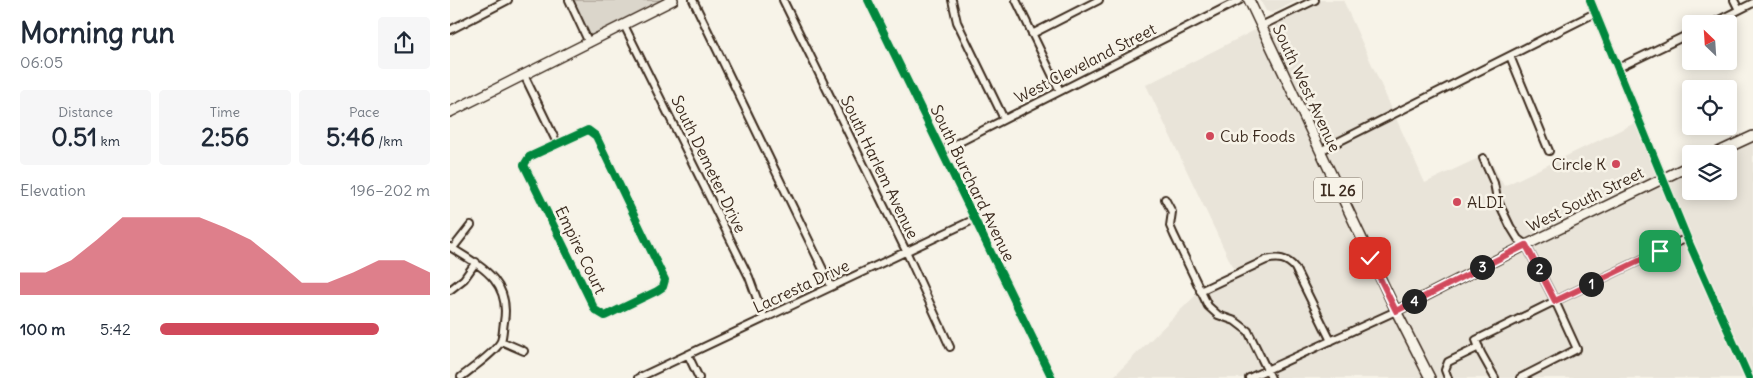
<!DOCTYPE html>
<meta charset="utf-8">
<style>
body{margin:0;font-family:Delius,sans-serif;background:#f6f6f7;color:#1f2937;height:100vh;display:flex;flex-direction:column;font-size:19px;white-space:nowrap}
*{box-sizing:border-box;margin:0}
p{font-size:16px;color:#747a83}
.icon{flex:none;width:28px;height:28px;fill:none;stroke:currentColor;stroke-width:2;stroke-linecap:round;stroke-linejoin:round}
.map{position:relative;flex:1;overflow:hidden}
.sheet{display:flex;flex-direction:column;background:#fff;width:450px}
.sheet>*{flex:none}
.needle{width:32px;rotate:335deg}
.controls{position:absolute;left:1232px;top:15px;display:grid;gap:10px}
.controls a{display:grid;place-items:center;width:55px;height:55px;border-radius:5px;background:#fff;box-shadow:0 2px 12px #0003;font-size:25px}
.pin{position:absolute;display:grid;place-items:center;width:42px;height:42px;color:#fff;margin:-21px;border-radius:10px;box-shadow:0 2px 8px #0006}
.km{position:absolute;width:25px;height:25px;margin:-12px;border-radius:50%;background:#222;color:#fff;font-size:14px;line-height:25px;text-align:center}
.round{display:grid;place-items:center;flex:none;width:52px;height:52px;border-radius:5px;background:#f6f6f7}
.head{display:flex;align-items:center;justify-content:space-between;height:85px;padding:0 20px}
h1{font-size:28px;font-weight:800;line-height:38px}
.figures{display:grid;grid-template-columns:repeat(3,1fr);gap:8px;height:85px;padding:5px 20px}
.figures div{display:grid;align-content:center;border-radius:5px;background:#f6f6f7;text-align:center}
.figures b{font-size:25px;font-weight:800}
.figures small{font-size:14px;font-weight:400}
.figures p{font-size:14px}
.chart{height:140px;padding:10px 20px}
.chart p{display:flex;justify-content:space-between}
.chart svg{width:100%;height:90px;margin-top:5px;fill:#d1495b;opacity:.7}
ul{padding:0 20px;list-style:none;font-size:16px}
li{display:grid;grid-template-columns:80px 60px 1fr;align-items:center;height:38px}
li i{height:12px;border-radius:6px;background:#d1495b}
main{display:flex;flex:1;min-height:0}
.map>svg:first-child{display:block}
.built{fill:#e9e4d9}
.green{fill:#dbd6cb;stroke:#8b8074}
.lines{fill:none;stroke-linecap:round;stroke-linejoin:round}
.minor-casing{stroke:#3b2a1e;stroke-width:10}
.major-casing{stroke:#3b2a1e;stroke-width:12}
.minor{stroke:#f7f3e8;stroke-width:6}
.major{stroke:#f7f3e8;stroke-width:9}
.cycleway-casing{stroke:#f7f3e8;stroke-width:11}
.cycleway{stroke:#00873e;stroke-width:8}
.route-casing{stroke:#fff;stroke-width:10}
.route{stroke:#d1495b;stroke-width:6}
.poi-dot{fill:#d1495b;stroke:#f7f3e8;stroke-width:2}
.labels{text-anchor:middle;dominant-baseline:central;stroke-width:5;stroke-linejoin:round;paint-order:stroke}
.shield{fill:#f7f3e8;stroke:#73665b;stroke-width:1}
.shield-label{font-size:15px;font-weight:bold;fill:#3b2a1e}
.street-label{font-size:16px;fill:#3b2a1e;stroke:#f7f3e8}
.poi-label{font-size:16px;fill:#3b2a1e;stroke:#f7f3e8;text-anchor:start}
</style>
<main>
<section class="sheet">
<div class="head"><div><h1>Morning run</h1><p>06:05</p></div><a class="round"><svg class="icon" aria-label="share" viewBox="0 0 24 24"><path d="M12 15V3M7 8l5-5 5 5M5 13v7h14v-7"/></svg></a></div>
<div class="figures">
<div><p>Distance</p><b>0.51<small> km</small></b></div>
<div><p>Time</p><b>2:56</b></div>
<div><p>Pace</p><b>5:46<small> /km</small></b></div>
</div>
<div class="chart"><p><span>Elevation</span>196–202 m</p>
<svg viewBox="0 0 160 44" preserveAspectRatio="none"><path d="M0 44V33L10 33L20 27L30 17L40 6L50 6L60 6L70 6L80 11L90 17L100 27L110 38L120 38L130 33L140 27L150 27L160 33V44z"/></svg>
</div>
<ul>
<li><b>100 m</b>5:42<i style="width:81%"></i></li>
</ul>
</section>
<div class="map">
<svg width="1303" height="378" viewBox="0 0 1303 378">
<rect width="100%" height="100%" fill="#f7f3e8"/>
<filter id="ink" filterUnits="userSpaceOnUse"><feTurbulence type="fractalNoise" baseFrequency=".02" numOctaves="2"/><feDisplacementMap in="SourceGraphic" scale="10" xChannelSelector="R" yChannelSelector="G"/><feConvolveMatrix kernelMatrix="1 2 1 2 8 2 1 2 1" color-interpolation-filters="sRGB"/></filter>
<g filter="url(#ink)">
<path class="built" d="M810 0H848L822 13 816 11Z
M865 0H893L975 183 1037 154 1054 186 1189 121 1212 178 1241 165V191H1279V154H1264L1303 136V378H662L750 291 786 274 696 85Z"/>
<path class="green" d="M118 0H219L138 40Z"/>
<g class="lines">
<g class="minor-casing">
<path id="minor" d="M119 0 139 43
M243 0 381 286
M333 0 456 251 500 347
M418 0 602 378
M502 0 507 22 554 119
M566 0 610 91
M1140 0 1237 238 1299 378
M1284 0 1289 10
M1261 24 1303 3
M174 25 299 277 314 318
M811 26 865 0
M0 30 58 0
M582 34 649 0
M1060 56 1099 151
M1168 68 1241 33
M74 75 107 143
M138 130 146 136 215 280 213 287 207 291 155 316 145 310 74 165 79 157Z
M492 151 790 0
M870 151 1145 13
M1033 158 1044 183 1047 199 1060 226 1068 239 1076 245 1105 301 1026 340 1031 353 1045 378
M715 199 722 212 720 226 724 235 758 306 768 315 785 321 798 331 821 378
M0 247C30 266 61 280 54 322 53 327 53 336 51 341 46 352 21 369 11 377
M3 248 21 225
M0 290 14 279 26 262
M750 291 816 260C828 257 837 258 845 268L881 341
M51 341 74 351
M238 355 249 378
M188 378 525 219
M799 378 946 311
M998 378 995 370 998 362 1029 347
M1070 378 1127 349 1105 301 1237 238"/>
</g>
<g class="major-casing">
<path id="major" d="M799 0 946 311 980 378
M0 112 223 0
M1264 154 1303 136
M946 311 1076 245 1241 165"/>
</g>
<use href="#minor" class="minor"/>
<use href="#major" class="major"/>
<g class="cycleway-casing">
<path id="cycleway" d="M418 0 602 378
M1140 0 1237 238 1299 378
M138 130 146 136 215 280 213 287 207 291 155 316 145 310 74 165 79 157Z"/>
</g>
<use href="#cycleway" class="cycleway"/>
</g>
</g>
<g class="lines" filter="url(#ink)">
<g class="route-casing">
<path id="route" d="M920 258 946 311 1076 245 1105 301 1210 251"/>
</g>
<use href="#route" class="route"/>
</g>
<g class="poi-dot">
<circle cx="760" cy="136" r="5"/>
<circle cx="1166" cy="164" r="5"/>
<circle cx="1007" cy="202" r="5"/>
</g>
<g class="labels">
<rect class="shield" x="864" y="177.5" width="48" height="25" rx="4"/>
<g class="shield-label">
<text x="888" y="190">IL 26</text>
</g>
<g class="street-label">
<text transform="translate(635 63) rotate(-27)">West Cleveland Street</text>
<text transform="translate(857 88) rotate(65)">South West Avenue</text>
<text transform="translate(259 164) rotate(64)">South Demeter Drive</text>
<text transform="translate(430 167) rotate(64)">South Harlem Avenue</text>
<text transform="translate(523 183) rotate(64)">South Burchard Avenue</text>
<text transform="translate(1135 199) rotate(-26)">West South Street</text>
<text transform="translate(131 250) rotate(64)">Empire Court</text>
<text transform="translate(351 286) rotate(-25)">Lacresta Drive</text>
</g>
<g class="poi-label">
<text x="770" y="136">Cub Foods</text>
<text x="1156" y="164" text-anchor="end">Circle K</text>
<text x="1017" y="202">ALDI</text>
</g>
</g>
</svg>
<div class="controls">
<a><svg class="needle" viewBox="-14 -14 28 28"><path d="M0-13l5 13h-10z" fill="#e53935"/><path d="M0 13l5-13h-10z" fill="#747a83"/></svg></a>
<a><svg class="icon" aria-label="locate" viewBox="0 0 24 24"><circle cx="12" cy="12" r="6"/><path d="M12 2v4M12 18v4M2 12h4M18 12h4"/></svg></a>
<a><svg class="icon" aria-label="layers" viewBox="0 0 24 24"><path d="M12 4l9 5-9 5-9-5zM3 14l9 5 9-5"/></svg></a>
</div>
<div class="pin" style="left:1210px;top:251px;background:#1e9e55"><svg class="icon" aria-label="arrive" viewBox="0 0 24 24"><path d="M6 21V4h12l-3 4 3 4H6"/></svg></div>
<div class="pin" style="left:920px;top:258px;background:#d93025"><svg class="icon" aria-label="check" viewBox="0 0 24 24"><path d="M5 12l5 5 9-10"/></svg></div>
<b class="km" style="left:1141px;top:284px">1</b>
<b class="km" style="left:1089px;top:269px">2</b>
<b class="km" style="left:1032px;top:267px">3</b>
<b class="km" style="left:964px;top:301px">4</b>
</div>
</main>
